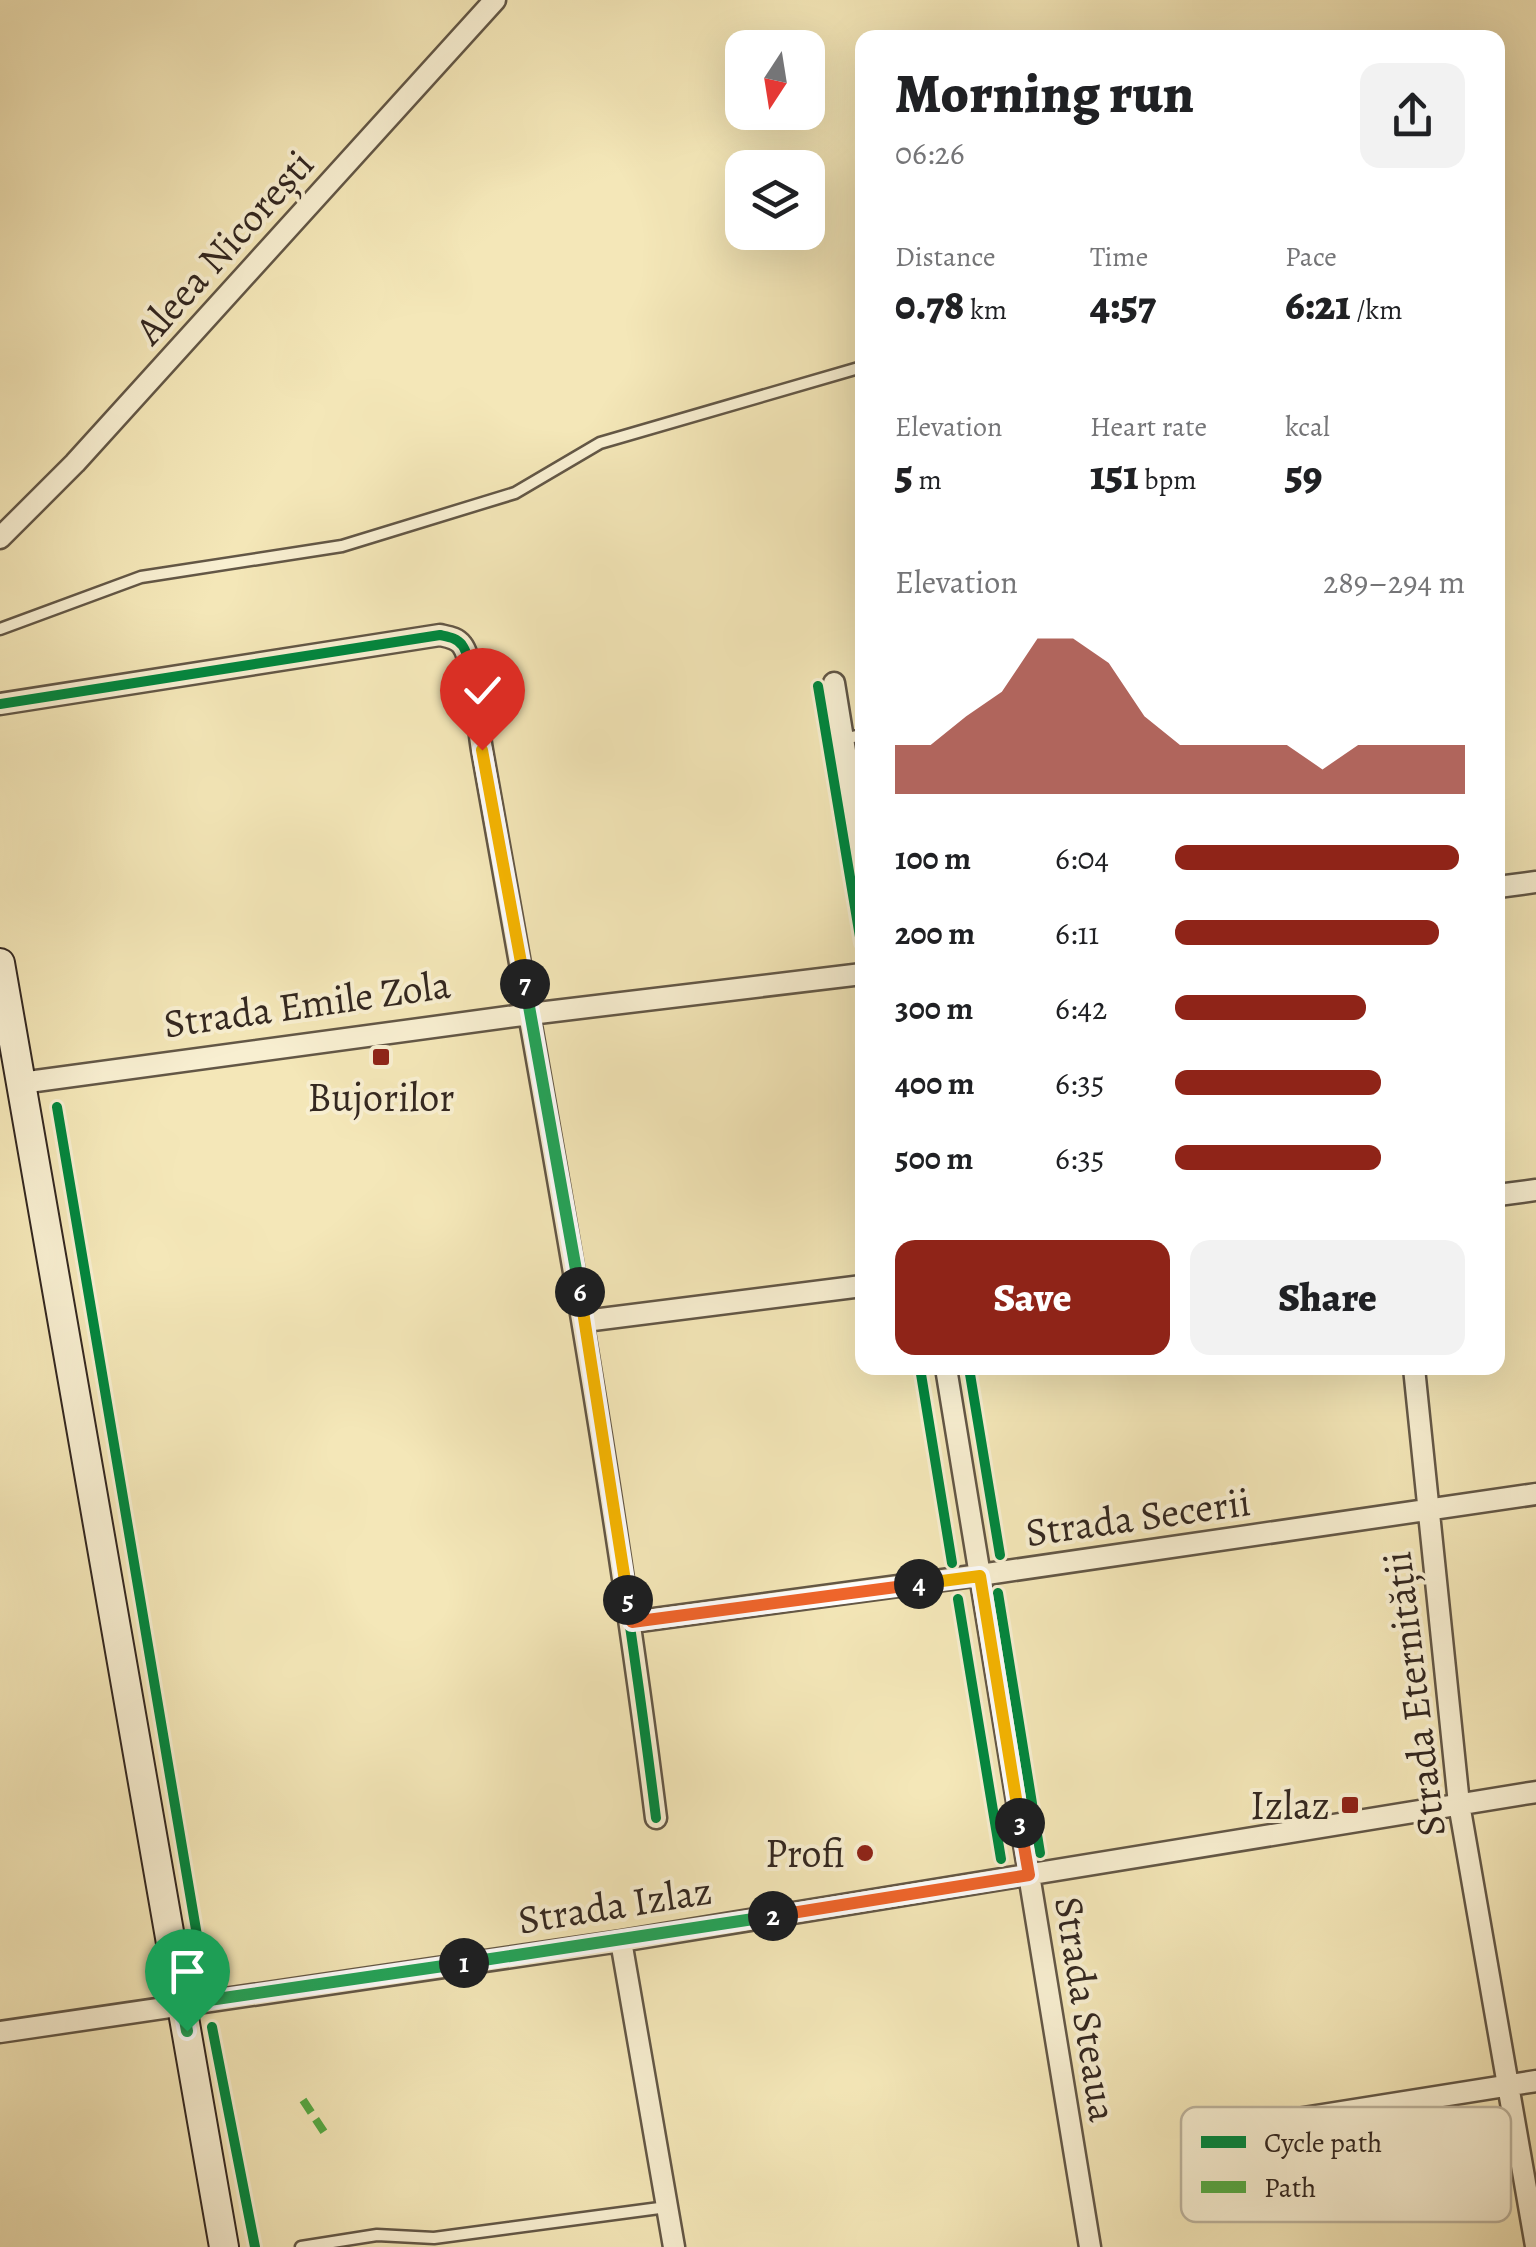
<!DOCTYPE html>
<meta charset="utf-8">
<style>
body{margin:0;font-family:Alegreya,serif;background:#f2f2f2;color:#202124;height:100vh;display:flex;flex-direction:column;font-size:38px;white-space:nowrap}
*{box-sizing:border-box;margin:0}
p{font-size:32px;color:#757577}
.icon{flex:none;width:55px;height:55px;fill:none;stroke:currentColor;stroke-width:2;stroke-linecap:round;stroke-linejoin:round}
.map{position:relative;flex:1;overflow:hidden}
.sheet{position:absolute;left:855px;top:30px;width:650px;height:1345px;display:flex;flex-direction:column;background:#fff;border-radius:20px;box-shadow:0 10px 40px #0002}
.sheet>*{flex:none}
.needle{width:65px;rotate:192deg}
.buttons{position:absolute;left:725px;top:30px;display:grid;gap:20px}
.buttons a{display:grid;place-items:center;width:100px;height:100px;border-radius:20px;background:#fff;box-shadow:0 10px 40px #0002;font-size:50px}
.pin{position:absolute;display:grid;place-items:center;width:85px;height:85px;color:#fff;margin:-102px -42px;border-radius:50% 50% 50% 0;rotate:-45deg;box-shadow:0 0 10px #0007}
.pin .icon{rotate:45deg}
.km{position:absolute;width:50px;height:50px;margin:-25px;border-radius:50%;background:#222;color:#fff;font-size:28px;line-height:50px;text-align:center}
.round{display:grid;place-items:center;flex:none;width:105px;height:105px;border-radius:20px;background:#f2f2f2}
.head{display:flex;align-items:center;justify-content:space-between;height:170px;padding:0 40px}
h1{font-size:55px;font-weight:800;line-height:75px}
.stats{display:grid;grid-template-columns:repeat(3,1fr);gap:15px;height:170px;padding:10px 40px}
.stats div{display:grid;align-content:center}
.stats b{font-size:42px;font-weight:800}
.stats small{font-size:28px;font-weight:400}
.stats p{font-size:28px}
.chart{height:280px;padding:20px 40px}
.chart p{display:flex;justify-content:space-between}
.chart svg{width:100%;height:180px;margin-top:10px;fill:#8f2418;opacity:.7}
.primary-button{display:flex;gap:20px;margin-top:auto;padding:20px 40px}
.primary-button a{flex:1;height:115px;border-radius:20px;background:#8f2418;color:#fff;font-size:40px;font-weight:800;line-height:115px;text-align:center}
.primary-button a+a{background:#f2f2f2;color:#202124}
ul{padding:0 40px;list-style:none;font-size:32px}
li{display:grid;grid-template-columns:160px 120px 1fr;align-items:center;height:75px}
li i{height:25px;border-radius:12px;background:#8f2418}
.map>svg:first-child{display:block}
.lines{fill:none;stroke-linecap:round;stroke-linejoin:round}
.lane-casing{stroke:#635746;stroke-width:15}
.street-casing{stroke:#635746;stroke-width:25}
.secondary-casing{stroke:#332720;stroke-width:32}
.lane{stroke:#f8efd1;stroke-width:10}
.street{stroke:#f8efd1;stroke-width:20}
.secondary{stroke:#f8efd1;stroke-width:28}
.quiet{stroke:#54aa43;stroke-width:8;stroke-dasharray:15 8;stroke-linecap:butt}
.cycleway-casing{stroke:#f8efd1;stroke-width:16}
.cycleway{stroke:#00873e;stroke-width:10}
.split-1-casing{stroke:#fff;stroke-width:20}
.split-2-casing{stroke:#fff;stroke-width:20}
.split-3-casing{stroke:#fff;stroke-width:20}
.split-4-casing{stroke:#fff;stroke-width:20}
.split-5-casing{stroke:#fff;stroke-width:20}
.split-6-casing{stroke:#fff;stroke-width:20}
.split-7-casing{stroke:#fff;stroke-width:20}
.split-8-casing{stroke:#fff;stroke-width:20}
.split-1{stroke:#22a559;stroke-width:12}
.split-2{stroke:#22a559;stroke-width:12}
.split-3{stroke:#f0652b;stroke-width:12}
.split-4{stroke:#f5b400;stroke-width:12}
.split-5{stroke:#f0652b;stroke-width:12}
.split-6{stroke:#f5b400;stroke-width:12}
.split-7{stroke:#22a559;stroke-width:12}
.split-8{stroke:#f5b400;stroke-width:12}
.poi-dot{fill:#8f2418;stroke:#f8efd1;stroke-width:4}
.labels{text-anchor:middle;dominant-baseline:central;stroke-width:8;stroke-linejoin:round;paint-order:stroke}
.street-label{font-size:40px;fill:#332720;stroke:#f8efd1}
.poi-label{font-size:40px;fill:#332720;stroke:#f8efd1;text-anchor:end}
.key{fill:#f8efd1;stroke:#bdb39c;stroke-width:2.5}
.key-label{font-size:28px;fill:#332720}
</style>
<div class="map">
<svg width="1536" height="2247" viewBox="0 0 1536 2247">
<rect width="100%" height="100%" fill="#f4e7b8"/>
<filter id="stains"><feTurbulence type="fractalNoise" baseFrequency=".002" numOctaves="4"/><feColorMatrix values="0 0 0 0 .2 0 0 0 0 .09 0 0 0 0 .02 0 0 0 .5 -.17"/></filter>
<radialGradient id="worn" r=".72"><stop offset=".6" stop-color="#630" stop-opacity="0"/><stop offset="1" stop-color="#630" stop-opacity=".3"/></radialGradient>
<g class="lines">
<g class="lane-casing">
<path id="lane" d="M0 629 141 577 342 546 515 493 600 443 862 367
M843 739 862 735
M301 2247 377 2235 434 2238 667 2207"/>
</g>
<g class="street-casing">
<path id="street" d="M0 538 75 463 495 0
M834 683 862 856
M0 704 440 635C449 637 457 638 462 645 474 660 478 728 482 750 545 1105 611 1459 656 1818
M1498 887 1536 882
M21 1083 530 1014 862 974
M1498 1195 1536 1190
M585 1321 862 1286
M946 1368 1090 2247
M1414 1368 1459 1804 1536 2246
M632 1622 980 1575 1536 1494
M621 1941 674 2247
M0 2032 621 1941 1536 1792
M1210 2133 1536 2081"/>
</g>
<g class="secondary-casing">
<path id="secondary" d="M0 963 224 2247"/>
</g>
<use href="#lane" class="lane"/>
<use href="#street" class="street"/>
<use href="#secondary" class="secondary"/>
<path class="quiet" d="M303 2100 328 2138"/>
<g class="cycleway-casing">
<path id="cycleway" d="M818 686 861 943
M0 704 440 635C449 637 457 638 462 645 474 660 478 728 482 750 545 1105 611 1459 656 1818
M57 1107 203 1971
M920 1368 952 1563
M969 1368 1000 1555
M998 1593 1040 1853
M958 1599 1001 1859
M212 2027 255 2247"/>
</g>
<use href="#cycleway" class="cycleway"/>
</g>
<g class="lines">
<g class="split-1-casing">
<path id="split-1" d="M187 2031 182 2004 464 1963"/>
</g>
<g class="split-2-casing">
<path id="split-2" d="M464 1963 773 1916"/>
</g>
<g class="split-3-casing">
<path id="split-3" d="M773 1916 1029 1875 1020 1823"/>
</g>
<g class="split-4-casing">
<path id="split-4" d="M919 1584 980 1576 1020 1823"/>
</g>
<g class="split-5-casing">
<path id="split-5" d="M628 1600 632 1622 919 1584"/>
</g>
<g class="split-6-casing">
<path id="split-6" d="M580 1292 628 1600"/>
</g>
<g class="split-7-casing">
<path id="split-7" d="M525 984 580 1292"/>
</g>
<g class="split-8-casing">
<path id="split-8" d="M482 750 525 984"/>
</g>
<use href="#split-1" class="split-1"/>
<use href="#split-2" class="split-2"/>
<use href="#split-3" class="split-3"/>
<use href="#split-4" class="split-4"/>
<use href="#split-5" class="split-5"/>
<use href="#split-6" class="split-6"/>
<use href="#split-7" class="split-7"/>
<use href="#split-8" class="split-8"/>
</g>
<g class="poi-dot">
<rect x="371" y="1047" width="20" height="20" rx="5"/>
<rect x="1340" y="1795" width="20" height="20" rx="5"/>
<circle cx="865" cy="1853" r="10"/>
</g>
<g class="labels">
<g class="street-label">
<text transform="translate(224 247) rotate(-48)">Aleea Nicorești</text>
<text transform="translate(307 1004) rotate(-8)">Strada Emile Zola</text>
<text transform="translate(1138 1517) rotate(-8)">Strada Secerii</text>
<text transform="translate(1414 1694) rotate(-97)">Strada Eternității</text>
<text transform="translate(615 1905) rotate(-9)">Strada Izlaz</text>
<text transform="translate(1086 2009) rotate(81)">Strada Steaua</text>
</g>
<g class="poi-label">
<text x="381" y="1097" text-anchor="middle">Bujorilor</text>
<text x="1330" y="1805">Izlaz</text>
<text x="845" y="1853">Profi</text>
</g>
</g>
<rect x="1181" y="2107" width="330" height="115" rx="15" class="key"/>
<rect x="1201" y="2136" width="45" height="12" fill="#00873e"/>
<rect x="1201" y="2181" width="45" height="12" fill="#54aa43"/>
<g class="key-label">
<text x="1264" y="2152">Cycle path</text>
<text x="1264" y="2197">Path</text>
</g>
<rect width="100%" height="100%" filter="url(#stains)"/>
<rect width="100%" height="100%" fill="url(#worn)"/>
</svg>
<div class="buttons">
<a><svg class="needle" viewBox="-14 -14 28 28"><path d="M0-13l5 13h-10z" fill="#e53935"/><path d="M0 13l5-13h-10z" fill="#757577"/></svg></a>
<a><svg class="icon" aria-label="layers" viewBox="0 0 24 24"><path d="M12 4l9 5-9 5-9-5zM3 14l9 5 9-5"/></svg></a>
</div>
<div class="pin" style="left:187px;top:2031px;background:#1e9e55"><svg class="icon" aria-label="arrive" viewBox="0 0 24 24"><path d="M6 21V4h12l-3 4 3 4H6"/></svg></div>
<div class="pin" style="left:482px;top:750px;background:#d93025"><svg class="icon" aria-label="check" viewBox="0 0 24 24"><path d="M5 12l5 5 9-10"/></svg></div>
<b class="km" style="left:464px;top:1963px">1</b>
<b class="km" style="left:773px;top:1916px">2</b>
<b class="km" style="left:1020px;top:1823px">3</b>
<b class="km" style="left:919px;top:1584px">4</b>
<b class="km" style="left:628px;top:1600px">5</b>
<b class="km" style="left:580px;top:1292px">6</b>
<b class="km" style="left:525px;top:984px">7</b>
<section class="sheet">
<div class="head"><div><h1>Morning run</h1><p>06:26</p></div><a class="round"><svg class="icon" aria-label="share" viewBox="0 0 24 24"><path d="M12 15V3M7 8l5-5 5 5M5 13v7h14v-7"/></svg></a></div>
<div class="stats">
<div><p>Distance</p><b>0.78<small> km</small></b></div>
<div><p>Time</p><b>4:57</b></div>
<div><p>Pace</p><b>6:21<small> /km</small></b></div>
</div>
<div class="stats">
<div><p>Elevation</p><b>5<small> m</small></b></div>
<div><p>Heart rate</p><b>151<small> bpm</small></b></div>
<div><p>kcal</p><b>59</b></div>
</div>
<div class="chart"><p><span>Elevation</span>289–294 m</p>
<svg viewBox="0 0 160 44" preserveAspectRatio="none"><path d="M0 44V32L10 32L20 25L30 19L40 6L50 6L60 12L70 25L80 32L90 32L100 32L110 32L120 38L130 32L140 32L150 32L160 32V44z"/></svg>
</div>
<ul>
<li><b>100 m</b>6:04<i style="width:98%"></i></li>
<li><b>200 m</b>6:11<i style="width:91%"></i></li>
<li><b>300 m</b>6:42<i style="width:66%"></i></li>
<li><b>400 m</b>6:35<i style="width:71%"></i></li>
<li><b>500 m</b>6:35<i style="width:71%"></i></li>
</ul>
<div class="primary-button"><a>Save</a><a>Share</a></div>
</section>
</div>
